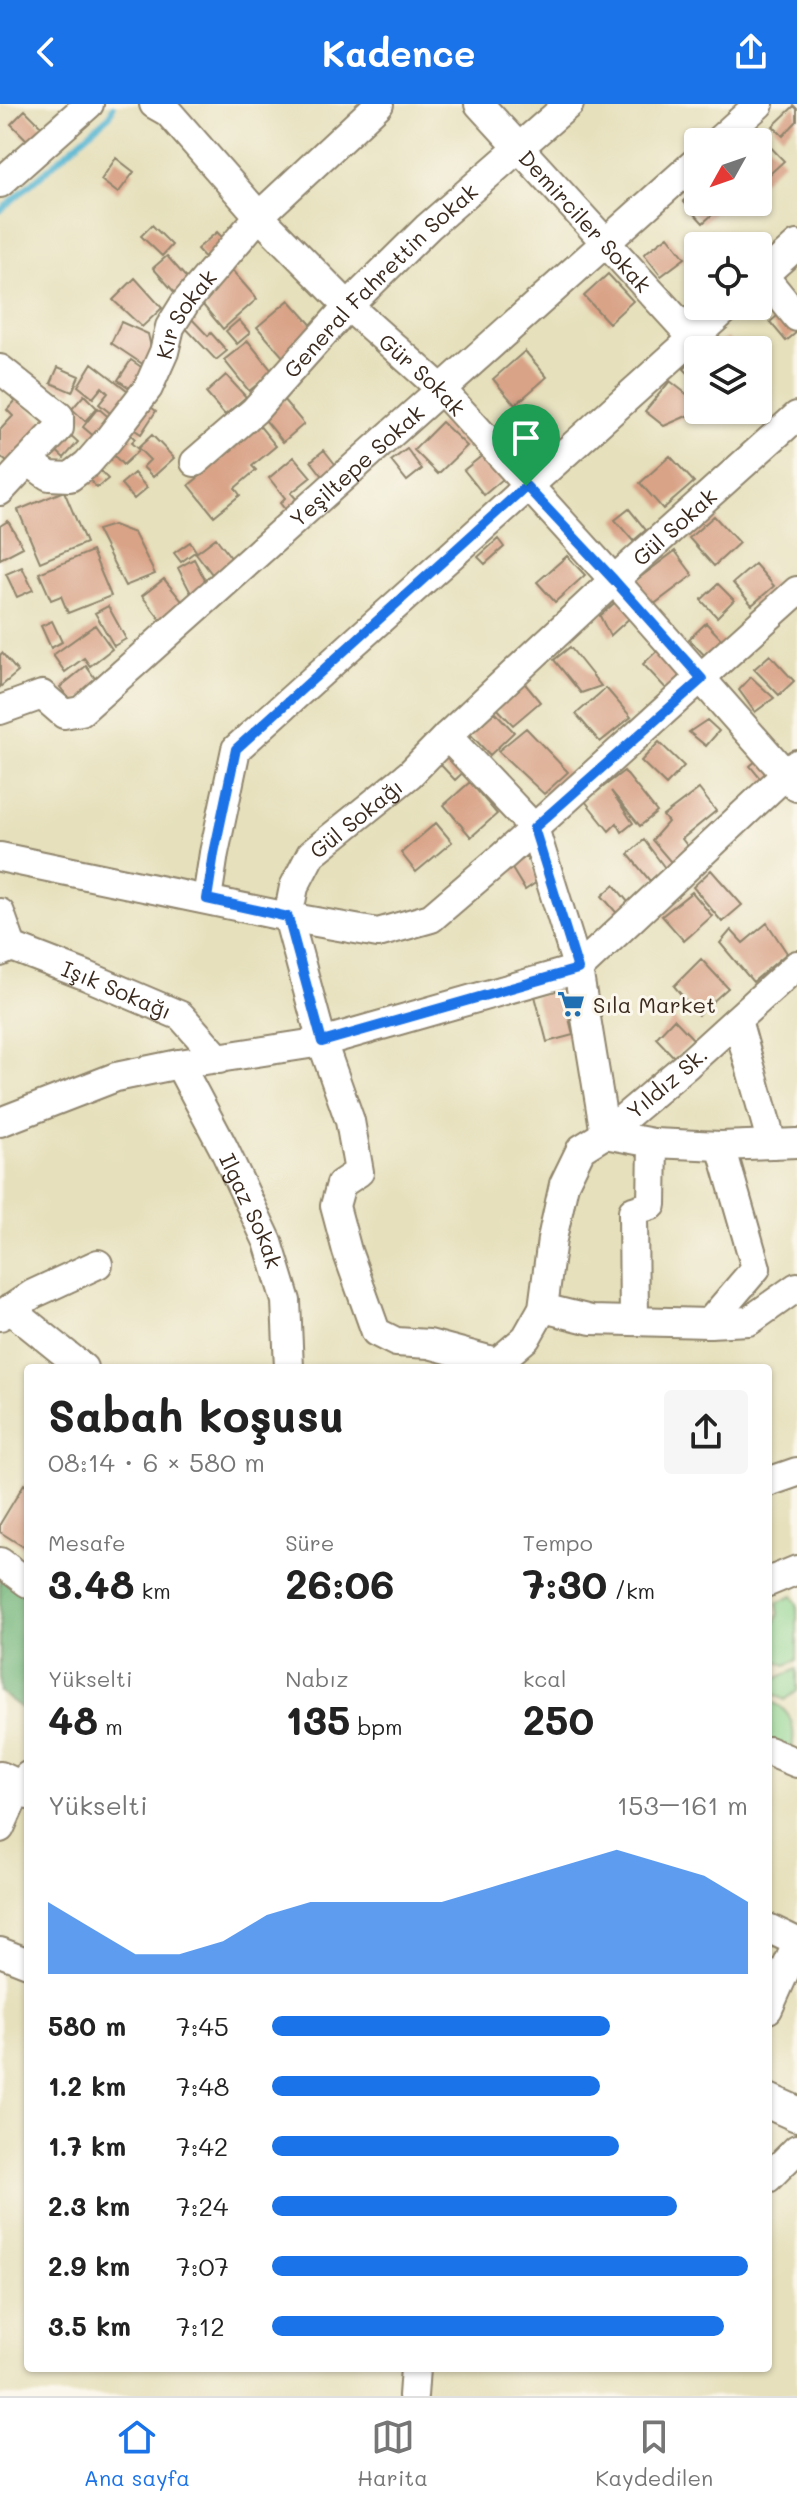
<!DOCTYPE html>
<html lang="tr">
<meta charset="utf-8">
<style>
body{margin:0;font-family:Mali,sans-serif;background:#f6f6f6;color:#222;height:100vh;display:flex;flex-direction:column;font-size:30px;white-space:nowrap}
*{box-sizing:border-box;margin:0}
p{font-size:26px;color:#767676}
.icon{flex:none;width:44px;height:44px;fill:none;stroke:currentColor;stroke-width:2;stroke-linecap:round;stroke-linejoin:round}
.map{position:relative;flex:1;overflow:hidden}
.panel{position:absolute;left:24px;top:1260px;width:748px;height:1008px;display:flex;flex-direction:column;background:#fff;border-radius:8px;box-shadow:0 2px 6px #0004}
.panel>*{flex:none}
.needle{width:52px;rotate:230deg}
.fabs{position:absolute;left:684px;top:24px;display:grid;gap:16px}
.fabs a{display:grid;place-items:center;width:88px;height:88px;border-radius:8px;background:#fff;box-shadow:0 2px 6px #0004;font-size:40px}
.pin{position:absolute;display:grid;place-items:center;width:68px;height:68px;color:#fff;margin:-82px -34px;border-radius:50% 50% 50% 0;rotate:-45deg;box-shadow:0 0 8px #0007}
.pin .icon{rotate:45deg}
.round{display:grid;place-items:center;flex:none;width:84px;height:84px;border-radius:8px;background:#f6f6f6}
.head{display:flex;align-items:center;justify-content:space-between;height:136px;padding:0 24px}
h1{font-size:44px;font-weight:700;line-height:60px}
.figures{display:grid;grid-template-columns:repeat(3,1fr);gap:12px;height:136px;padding:8px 24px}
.figures div{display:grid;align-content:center}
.figures b{font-size:40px;font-weight:700}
.figures small{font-size:22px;font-weight:400}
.figures p{font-size:22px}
.chart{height:224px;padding:16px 24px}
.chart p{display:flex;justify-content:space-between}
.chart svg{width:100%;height:144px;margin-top:8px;fill:#1a73e8;opacity:.7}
ul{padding:0 24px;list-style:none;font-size:26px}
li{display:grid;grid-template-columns:128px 96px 1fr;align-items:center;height:60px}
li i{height:20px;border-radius:10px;background:#1a73e8}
header{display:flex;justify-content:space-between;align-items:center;height:104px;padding:0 24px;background:#1a73e8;color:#fff;font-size:36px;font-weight:700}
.tabs{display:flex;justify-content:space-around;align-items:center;height:112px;border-top:2px solid #e0e0e0;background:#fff;font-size:22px;color:#767676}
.tabs a{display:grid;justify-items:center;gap:4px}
.tabs .active{color:#1a73e8}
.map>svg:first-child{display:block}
.green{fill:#8bd28c;stroke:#637e55;stroke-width:2}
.forest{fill:#70b478;stroke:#566f4b;stroke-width:2}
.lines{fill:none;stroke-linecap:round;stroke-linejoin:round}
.stream{stroke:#54b6d2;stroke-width:6}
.building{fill:#d9a387}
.minor-casing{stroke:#90856d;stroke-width:32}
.major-casing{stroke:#90856d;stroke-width:38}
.minor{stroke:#fff;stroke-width:28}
.major{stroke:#fff;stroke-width:34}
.route-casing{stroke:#fff;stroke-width:16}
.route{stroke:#1a73e8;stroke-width:10}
.labels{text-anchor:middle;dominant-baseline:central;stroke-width:6;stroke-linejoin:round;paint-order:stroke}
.street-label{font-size:22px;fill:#3b2a1e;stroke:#fbf7ec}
.poi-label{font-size:22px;fill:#3b2a1e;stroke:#fbf7ec;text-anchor:start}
</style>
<header><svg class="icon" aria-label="back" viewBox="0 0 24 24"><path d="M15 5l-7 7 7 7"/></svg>Kadence<svg class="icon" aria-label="share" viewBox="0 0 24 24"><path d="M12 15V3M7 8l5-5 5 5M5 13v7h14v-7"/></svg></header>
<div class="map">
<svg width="797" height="2292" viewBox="0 0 797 2292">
<rect width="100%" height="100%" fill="#fbf7ec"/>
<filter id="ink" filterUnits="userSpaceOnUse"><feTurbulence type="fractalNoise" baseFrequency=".0125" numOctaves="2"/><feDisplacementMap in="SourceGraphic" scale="16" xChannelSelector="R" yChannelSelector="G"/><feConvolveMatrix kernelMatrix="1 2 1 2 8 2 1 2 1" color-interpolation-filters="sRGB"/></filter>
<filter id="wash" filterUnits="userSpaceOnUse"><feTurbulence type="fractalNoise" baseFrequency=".006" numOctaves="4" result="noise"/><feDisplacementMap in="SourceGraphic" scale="32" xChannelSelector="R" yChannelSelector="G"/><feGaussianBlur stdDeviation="1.8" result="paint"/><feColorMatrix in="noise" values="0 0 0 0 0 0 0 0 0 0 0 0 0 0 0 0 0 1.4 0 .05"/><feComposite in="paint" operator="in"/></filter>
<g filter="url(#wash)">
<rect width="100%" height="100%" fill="#e6e0bc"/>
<path class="green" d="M792 1492 797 1500V1556L786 1561 768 1553V1533L779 1510 777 1499Z
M797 1565V1587L785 1596 770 1588 775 1575Z
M768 1596C793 1606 797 1625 791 1650L768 1640Z"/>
<path class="forest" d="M0 1469 28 1490V1609L0 1588Z"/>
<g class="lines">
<path class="stream" d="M0 107 110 11 113 3"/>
</g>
<g id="blocks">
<path class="building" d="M794 2 797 5V17L783 32 773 22Z
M25 6 46 27 32 41 11 20Z
M762 34 784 57 760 79 758 76V38Z
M116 54 134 68 118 89 101 76Z
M696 86 698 98H706L715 108 703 119 683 97Z
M152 121 172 141 162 152 141 132Z
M217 128 230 142 210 159 197 145Z
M668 132 685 154 661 172 644 150Z
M167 152 190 178 176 190 153 164Z
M231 165 257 195 223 225 198 195Z
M608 170 633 197 609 219 584 192Z
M135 174 162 204 142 223 113 196Z
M289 196 316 226 284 254 257 223Z
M783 207 797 223V228L786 237 770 218Z
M188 211 208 232 211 229 227 247 216 256 180 218Z
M239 216 250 229 237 240 226 227Z
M121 218 148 230 154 257 147 263 111 239Z
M727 234 737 246H713Z
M248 237 273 268 249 287 224 256Z
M525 247 547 273 515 301 493 275Z
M698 251V269L693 274 684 265Z
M131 256 147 267 134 287 118 276Z
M92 259 132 290 114 312 99 300 108 289 102 283 93 294 78 282Z
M58 263 79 272 72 288 51 279Z
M226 271 246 293 225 311 206 289Z
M670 277 698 299V307L664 322 645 307Z
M84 291 97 304 85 317 72 305Z
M17 295 50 325 15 365 0 352V326L13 312 7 306Z
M283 295 304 320 283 338 262 312Z
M142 296 156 307 141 330 126 320Z
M98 304 112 316 96 334 83 323Z
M254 315 276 342 252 362 256 366 235 384 240 391 214 412 189 381 215 360 208 352Z
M442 318 467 342 438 370 414 346Z
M66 327 78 338 64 354 51 342Z
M127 327 135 335 131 339 139 346 123 361 108 345Z
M152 331 174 354 153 373 143 363 150 356 138 344Z
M407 345 422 365 407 377 391 357Z
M324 346 342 369 329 380 311 357Z
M483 351 503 375 484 391 464 366Z
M670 352 694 378 663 405 640 379Z
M294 353 311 373 291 389 299 398 287 408 280 399 285 394 269 374Z
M93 358 108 375 97 384 82 368Z
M134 369 147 384 134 395 121 380Z
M64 387 86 439 40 458 18 406Z
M629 405 646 426 633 437 615 416Z
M714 412 739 439 714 462 689 434Z
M8 417 23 443 0 455V422Z
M113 421 134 429 155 470 125 482 97 426Z
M216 434 232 455 212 470 196 449Z
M498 435 504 443 485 460 478 453Z
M190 438 196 447 181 458 174 449Z
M92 447 111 492 68 509 61 492 51 496 39 469Z
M675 447 693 471 653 501 635 477Z
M567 452 585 471 555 498 537 478Z
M194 455 210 486 194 495 178 464Z
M755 460 774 482 752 501 733 479Z
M22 463 33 486 17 493 6 470Z
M164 475 186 502 164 520 142 492Z
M718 480 734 496 717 513 701 496Z
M620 494 634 510 610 532 600 512Z
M108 502 126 535 114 542 95 509Z
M52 517 62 538 51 544 41 522Z
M706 519 727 541 710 557 689 535Z
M95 521 112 545 90 562 84 554 65 568 53 551Z
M570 543 601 582 581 589 554 556Z
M660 544 690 575 673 592 643 560Z
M2 549 18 568 0 583V551Z
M770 551 794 577 779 591 754 565Z
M86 562 100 581 74 601 60 583Z
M751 573 774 594 755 608 739 586Z
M521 575 540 598 513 621 493 600Z
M606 584 631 613 600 638 576 610Z
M495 608 514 628 490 651 470 630Z
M707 616 719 627 706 642 689 628Z
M526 624 568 668 544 690 498 647Z
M659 638 684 662 666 681 641 657Z
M455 643 471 661 455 676 438 658Z
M763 651 780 672 767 683 750 662Z
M624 667 657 708 640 722 611 687 633 719 622 728 617 719 609 727 585 697Z
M470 678 497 710 471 733 444 701Z
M699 685 716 707 682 735 692 748 676 764 652 736 668 718 663 712Z
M436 719 452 738 416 768 401 749Z
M644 736 665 764 650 777 628 750Z
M526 753 540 776 525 786 511 763Z
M711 766 742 801 722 818 693 783Z
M614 781 633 804 621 814 602 792Z
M692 788 712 812 684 837 662 812Z
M767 819 787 849 753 878 720 839 731 826 743 839Z
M701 855 728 884 698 911 674 882Z
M562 885 573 931 547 938 535 892Z
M674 915 694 936 674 953 656 934Z
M24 1380 28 1384 27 1445 0 1428V1420Z"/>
</g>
</g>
<g filter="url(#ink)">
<use href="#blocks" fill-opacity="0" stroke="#90856d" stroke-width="2"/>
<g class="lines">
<g class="minor-casing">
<g id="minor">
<path id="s1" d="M154 0 168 8 259 112 348 202 440 284 614 476 797 683"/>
<path id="s2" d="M479 0 693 234"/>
<path d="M717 38 759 0"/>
<path d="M0 79 89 0"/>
<path d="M763 171 797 213"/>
<path d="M758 176 797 141"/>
<path d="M0 265 59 312V324L28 357"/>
<path id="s3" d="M195 358 254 307 348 202 428 123 569 0"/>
<path id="s4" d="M0 387 28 357 49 372 70 373 87 360 108 336 148 284 164 248 170 223 185 199 259 112 379 0"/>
<path id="s5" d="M0 606 42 591 64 610 81 607 698 56"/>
<path d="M447 632 534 724 578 865 605 1030"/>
<path d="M0 753 288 813 378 829 431 814 501 754 797 487"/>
<path d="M207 795 214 749 236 645 729 202"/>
<path d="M0 809 12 843"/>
<path id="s6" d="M0 848 12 843 87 872 181 912 219 955"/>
<path d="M737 916 772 1040"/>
<path id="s7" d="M179 960 223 1043 268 1138 286 1197 289 1264"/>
<path d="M0 1018 116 973 179 960 322 938 578 865 797 660"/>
<path d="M605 1030 653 1039 721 1042 797 1039"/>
<path d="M543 1204 591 1216 709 1219 749 1217 797 1183"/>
<path d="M10 1205 83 1264"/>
<path d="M0 1212 33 1190 98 1160"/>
<path d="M634 1217 633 1107 652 1101 653 1039"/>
<path d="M709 1219 756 1164 721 1042"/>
<path id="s8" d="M496 1258 429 1240 396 1238 376 1228 347 1147 335 1102 341 1080 359 1068 350 1017 322 938 288 813 294 783 311 750 410 670 447 632 614 476 797 312"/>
<path id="s9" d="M491 1264 526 1234 543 1204 552 1135 564 1080 581 1045 605 1030 688 960 797 861"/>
<path d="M768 1378 797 1368"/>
<path d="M0 1458 28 1479"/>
<path d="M768 1478 797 1466"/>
<path d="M768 1647 797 1659"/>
<path d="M0 1724 18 1684 28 1672"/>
<path d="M768 1824 797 1838"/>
<path d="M0 1848 28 1859"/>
<path d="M768 1905 797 1840"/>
<path d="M768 2074 797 2045"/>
<path d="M413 2292 415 2264"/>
</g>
</g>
<g class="major-casing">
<path id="major" d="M0 1675 28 1688
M768 1997 797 2010"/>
</g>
<use href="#minor" class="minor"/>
<use href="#major" class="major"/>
</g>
</g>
<g class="lines" filter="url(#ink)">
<g class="route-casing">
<path id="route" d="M526 382 614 476 702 575 534 724 578 865 322 938 288 813 207 795 214 749 236 645Z"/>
</g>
<use href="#route" class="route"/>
</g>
<defs>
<g id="supermarket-bare" transform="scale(2.16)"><path d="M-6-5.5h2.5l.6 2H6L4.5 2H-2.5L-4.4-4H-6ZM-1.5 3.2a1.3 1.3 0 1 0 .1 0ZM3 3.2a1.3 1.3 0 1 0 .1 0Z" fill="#1f6fb2" stroke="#fbf7ec" stroke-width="2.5" paint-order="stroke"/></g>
</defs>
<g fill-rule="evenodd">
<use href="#supermarket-bare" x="571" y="900"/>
</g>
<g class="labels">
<g class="street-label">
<text stroke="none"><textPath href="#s2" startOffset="158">Demirciler Sokak</textPath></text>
<text stroke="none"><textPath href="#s3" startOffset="260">General Fahrettin Sokak</textPath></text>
<text stroke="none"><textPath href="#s4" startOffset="290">Kır Sokak</textPath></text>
<text stroke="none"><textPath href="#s1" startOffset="382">Gür Sokak</textPath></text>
<text stroke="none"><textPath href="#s5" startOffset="460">Yeşiltepe Sokak</textPath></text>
<text stroke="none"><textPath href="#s8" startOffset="1124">Gül Sokak</textPath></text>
<text stroke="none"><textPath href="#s8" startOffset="692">Gül Sokağı</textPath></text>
<text stroke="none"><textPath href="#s6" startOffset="126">Işık Sokağı</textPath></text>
<text stroke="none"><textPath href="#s9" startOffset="354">Yıldız Sk.</textPath></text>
<text stroke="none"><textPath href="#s7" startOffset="164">Ilgaz Sokak</textPath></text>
</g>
<g class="poi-label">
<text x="593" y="900">Sıla Market</text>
</g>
</g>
</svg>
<div class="fabs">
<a><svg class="needle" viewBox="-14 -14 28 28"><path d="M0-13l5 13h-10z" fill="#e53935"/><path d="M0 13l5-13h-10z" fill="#767676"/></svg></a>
<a><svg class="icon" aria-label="locate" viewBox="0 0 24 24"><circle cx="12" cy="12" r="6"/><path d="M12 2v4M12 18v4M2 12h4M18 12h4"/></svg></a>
<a><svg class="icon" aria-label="layers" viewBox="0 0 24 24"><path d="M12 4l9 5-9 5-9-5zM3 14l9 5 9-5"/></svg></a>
</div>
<div class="pin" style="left:526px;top:382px;background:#1e9e55"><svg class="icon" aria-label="arrive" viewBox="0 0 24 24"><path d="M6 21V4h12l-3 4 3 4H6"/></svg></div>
<section class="panel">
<div class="head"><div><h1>Sabah koşusu</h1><p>08:14 · 6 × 580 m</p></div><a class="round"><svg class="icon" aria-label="share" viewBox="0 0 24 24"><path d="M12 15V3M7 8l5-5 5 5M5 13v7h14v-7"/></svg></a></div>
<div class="figures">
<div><p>Mesafe</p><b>3.48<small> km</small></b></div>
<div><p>Süre</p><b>26:06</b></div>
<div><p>Tempo</p><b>7:30<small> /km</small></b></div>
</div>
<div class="figures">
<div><p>Yükselti</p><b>48<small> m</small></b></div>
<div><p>Nabız</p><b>135<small> bpm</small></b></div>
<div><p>kcal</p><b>250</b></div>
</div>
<div class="chart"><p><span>Yükselti</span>153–161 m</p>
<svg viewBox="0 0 160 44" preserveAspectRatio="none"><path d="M0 44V22L10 30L20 38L30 38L40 34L50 26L60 22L70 22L80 22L90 22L100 18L110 14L120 10L130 6L140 10L150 14L160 22V44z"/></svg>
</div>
<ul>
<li><b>580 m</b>7:45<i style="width:71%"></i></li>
<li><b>1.2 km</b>7:48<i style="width:69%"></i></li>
<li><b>1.7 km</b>7:42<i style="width:73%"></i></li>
<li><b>2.3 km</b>7:24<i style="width:85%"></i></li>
<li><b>2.9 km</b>7:07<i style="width:100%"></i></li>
<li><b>3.5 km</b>7:12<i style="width:95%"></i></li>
</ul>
</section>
</div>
<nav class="tabs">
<a class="active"><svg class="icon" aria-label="home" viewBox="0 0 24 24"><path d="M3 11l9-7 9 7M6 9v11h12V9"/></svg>Ana sayfa</a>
<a><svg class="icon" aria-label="map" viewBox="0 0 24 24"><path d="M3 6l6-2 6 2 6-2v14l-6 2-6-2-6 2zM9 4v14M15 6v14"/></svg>Harita</a>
<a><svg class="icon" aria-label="saved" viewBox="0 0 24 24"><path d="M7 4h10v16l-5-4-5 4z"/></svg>Kaydedilen</a>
</nav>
